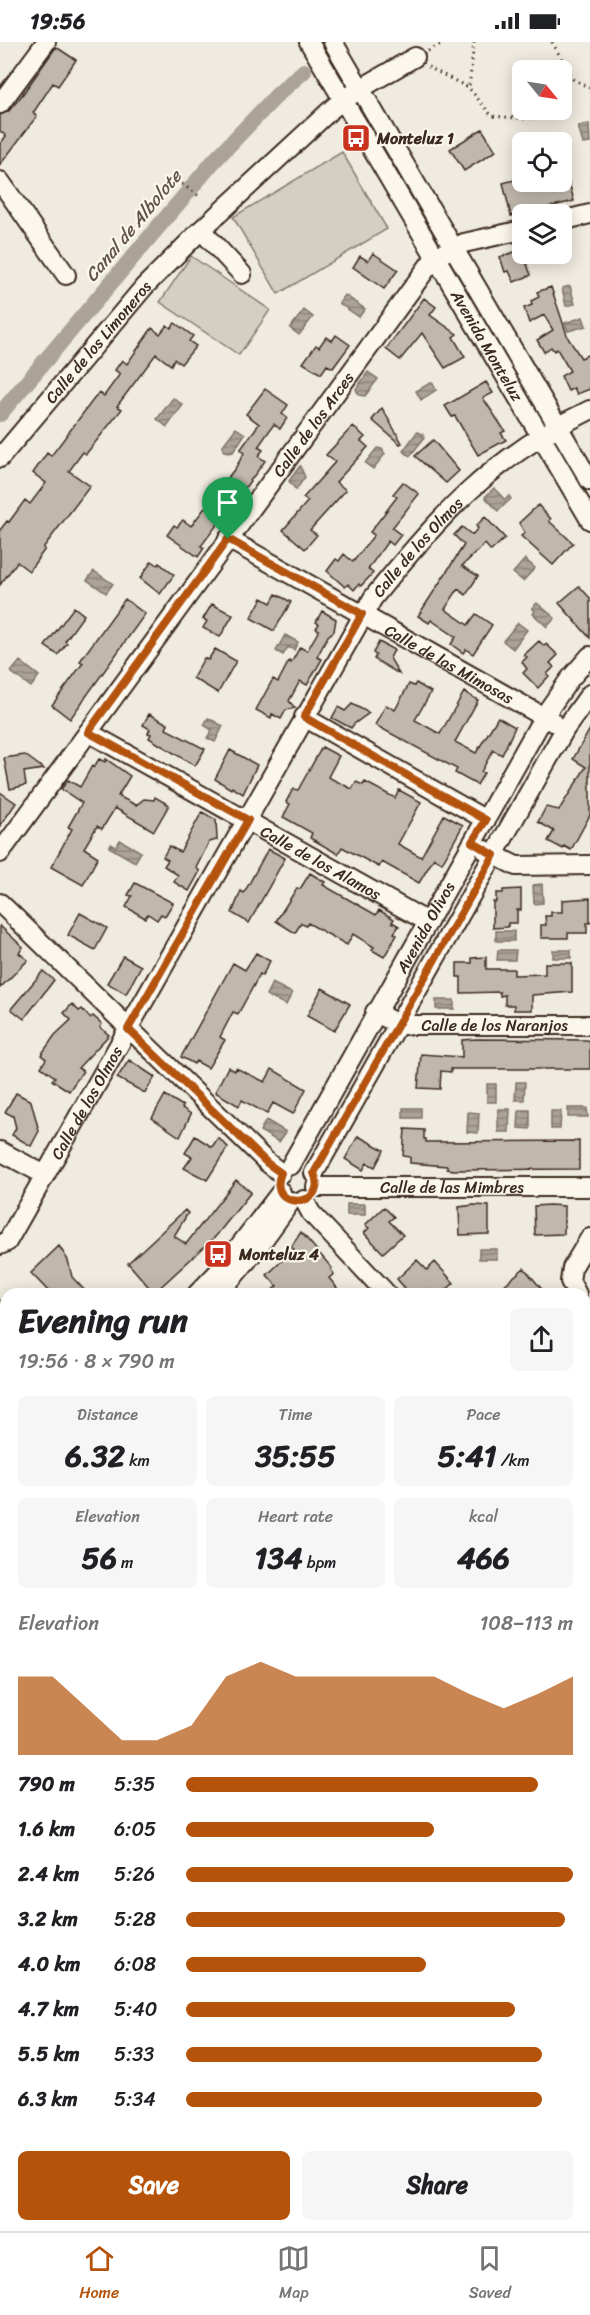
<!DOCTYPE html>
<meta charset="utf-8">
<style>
body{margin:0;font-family:Sriracha,sans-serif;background:#f6f6f6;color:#202124;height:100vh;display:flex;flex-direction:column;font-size:22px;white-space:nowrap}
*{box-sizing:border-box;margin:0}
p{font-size:20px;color:#757577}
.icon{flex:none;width:33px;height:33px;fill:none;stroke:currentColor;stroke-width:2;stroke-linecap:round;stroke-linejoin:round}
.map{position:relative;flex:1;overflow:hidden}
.details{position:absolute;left:0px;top:1246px;width:591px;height:944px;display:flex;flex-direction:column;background:#fff;border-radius:18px 18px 0 0;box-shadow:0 3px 15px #0003}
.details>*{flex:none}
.needle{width:39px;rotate:120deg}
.controls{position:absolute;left:512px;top:18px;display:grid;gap:12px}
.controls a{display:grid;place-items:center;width:60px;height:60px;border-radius:9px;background:#fff;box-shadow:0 3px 15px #0003;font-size:30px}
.pin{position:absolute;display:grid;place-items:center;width:51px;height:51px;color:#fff;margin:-62px -26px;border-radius:50% 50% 50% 0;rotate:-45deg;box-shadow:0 0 6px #0007}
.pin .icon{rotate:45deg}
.round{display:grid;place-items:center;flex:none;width:63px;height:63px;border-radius:9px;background:#f6f6f6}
.summary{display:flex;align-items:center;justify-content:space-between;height:102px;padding:0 18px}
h1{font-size:33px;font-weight:700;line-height:45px}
.stats{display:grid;grid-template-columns:repeat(3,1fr);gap:9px;height:102px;padding:6px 18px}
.stats div{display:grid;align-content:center;border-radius:9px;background:#f6f6f6;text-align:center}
.stats b{font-size:30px;font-weight:700}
.stats small{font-size:16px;font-weight:400}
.stats p{font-size:16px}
.chart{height:168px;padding:12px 18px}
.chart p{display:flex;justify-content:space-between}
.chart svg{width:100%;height:108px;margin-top:6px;fill:#b45309;opacity:.7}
.cta{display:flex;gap:12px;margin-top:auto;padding:12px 18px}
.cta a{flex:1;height:69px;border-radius:9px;background:#b45309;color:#fff;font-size:24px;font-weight:700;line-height:69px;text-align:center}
.cta a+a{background:#f6f6f6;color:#202124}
ul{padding:0 18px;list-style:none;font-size:20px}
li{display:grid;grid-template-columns:96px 72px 1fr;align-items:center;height:45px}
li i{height:15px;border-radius:8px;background:#b45309}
.status{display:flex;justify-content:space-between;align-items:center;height:42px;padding:0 30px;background:#fff;direction:ltr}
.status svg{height:16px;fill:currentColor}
.tab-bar{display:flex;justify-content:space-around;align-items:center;height:84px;border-top:2px solid #e0e0e0;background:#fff;font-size:16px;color:#757577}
.tab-bar a{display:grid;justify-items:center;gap:3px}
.tab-bar .current{color:#b45309}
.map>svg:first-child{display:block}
.green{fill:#d5cec3;stroke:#887c70;stroke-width:1.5}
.water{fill:url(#water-rules);stroke:#7f7367;stroke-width:1.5}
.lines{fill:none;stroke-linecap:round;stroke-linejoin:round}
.stream{stroke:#7f7367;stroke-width:4.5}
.canal{stroke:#aca397;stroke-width:16}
.building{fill:#c0b8ad;stroke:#3b2a1e;stroke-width:1.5}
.minor-casing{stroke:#3b2a1e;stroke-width:22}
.path{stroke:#3b2a1e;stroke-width:3;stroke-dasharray:1.5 4.5;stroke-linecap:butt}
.minor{stroke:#fbf7ec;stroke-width:18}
.route-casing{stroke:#fff;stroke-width:12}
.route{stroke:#b45309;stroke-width:8}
.labels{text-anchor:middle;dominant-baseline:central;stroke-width:4.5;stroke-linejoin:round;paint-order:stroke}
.poi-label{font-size:16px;font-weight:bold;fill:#3b2a1e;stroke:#fbf7ec;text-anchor:start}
.street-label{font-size:16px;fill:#3b2a1e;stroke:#fbf7ec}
.water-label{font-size:18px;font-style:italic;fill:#635448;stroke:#fbf7ec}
</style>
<div class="status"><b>19:56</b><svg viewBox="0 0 49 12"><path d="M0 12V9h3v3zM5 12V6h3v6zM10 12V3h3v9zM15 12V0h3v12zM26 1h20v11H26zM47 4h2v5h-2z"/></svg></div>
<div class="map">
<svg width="590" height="2189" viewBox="0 0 590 2189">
<defs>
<pattern id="water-rules" width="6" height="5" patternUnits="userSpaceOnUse" patternTransform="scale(1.5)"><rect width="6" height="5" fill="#aca397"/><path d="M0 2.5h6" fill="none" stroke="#8d857b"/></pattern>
</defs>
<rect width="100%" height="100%" fill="#f0ebe0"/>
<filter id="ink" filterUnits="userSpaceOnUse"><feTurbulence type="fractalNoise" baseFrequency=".0167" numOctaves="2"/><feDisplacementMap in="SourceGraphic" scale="12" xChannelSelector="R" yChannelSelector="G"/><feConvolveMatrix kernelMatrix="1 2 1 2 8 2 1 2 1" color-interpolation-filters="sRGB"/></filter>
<g filter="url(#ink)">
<path class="green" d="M342 110 387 187 278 252 233 175Z
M191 214 270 268 239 313 160 260Z
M0 1258 6 1261V1351L0 1354Z"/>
<path class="water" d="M589 82 590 101 583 102 578 84Z
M570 244 575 262 566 264 562 246Z
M345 253 365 267 359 275 339 261Z
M304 268 313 275 299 293 290 286Z
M583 275 586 284 568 289 565 281Z
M368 330 378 337 365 354 359 353 356 347Z
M432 340 436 348 421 358 416 349Z
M173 356 183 363 167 385 157 377Z
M236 386 245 392 233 410 227 411 223 408V403Z
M417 390 423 392 424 396 410 414 403 409Z
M377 406 382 407 385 412 373 427 365 421Z
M300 424 305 435 296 448 289 439Z
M494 446 505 458 509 454 511 457 498 469 485 455Z
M525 517 535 526 523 539 513 531Z
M94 529 113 542 106 551 87 538Z
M537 561 555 576 547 585 533 572 535 569 532 566Z
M518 581 527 588 513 607 503 599Z
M285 593 298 600 294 608 288 605 283 613 276 609Z
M20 619 39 634 31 645 11 630Z
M208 676 223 684 215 700 207 696 212 688 204 683Z
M120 798 141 810 135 820 109 805 111 802 116 805Z
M542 842 543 861 534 862 533 843Z
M496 889H514V899H496Z
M498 908H516L515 918H497Z
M553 908H571V916H553Z
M272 941 292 951 286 963 266 953Z
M436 958H454V967H436Z
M516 1040H525L524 1058H515Z
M487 1042H496V1060H487Z
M403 1066H421V1076H403Z
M568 1066H587L588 1075H568Z
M498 1067H510L509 1090H498Z
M519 1068H530V1087L518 1086Z
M551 1069H561L560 1087H551Z
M468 1070 479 1071 478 1091 467 1090Z
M266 1078 286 1090 279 1100 260 1089Z
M347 1162H365V1173H347Z
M479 1207H497V1217H479Z"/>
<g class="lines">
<path class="stream" d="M0 1718 6 1697
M0 1730 6 1735
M502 2184 505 2189"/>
<path class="canal" d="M0 372 214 119 278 52 304 29"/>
</g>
<path class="building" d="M56 5 76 18 58 44 53 41 33 71 37 74 0 123V102L6 94 0 89V73L9 69 22 53Z
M482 87 496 109 464 129 450 107Z
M522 136V140H569L574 159 511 174 503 141Z
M520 208 521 212H523L531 233 514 240 509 229 505 230 500 215Z
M373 211 398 228 384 247 353 225 360 214 368 219Z
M551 245 568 296 581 316 590 312V347L577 352 574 346 568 349 561 334 570 329 557 307 554 309 551 305 544 310 537 298 553 288 544 273 529 281 524 266 532 263 531 259 539 255 537 250Z
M424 256 436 265 430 273 457 292 453 295 465 315 445 326 422 291 400 318 386 307Z
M175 281 193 294 189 299 196 304 181 322 174 317 171 323 156 312 117 364 122 367 86 412 83 410 69 429 90 444 43 506 45 507 29 529 17 520 0 543V488L7 479 9 480 25 458 30 462 46 441 33 431 47 411 51 414 99 350 104 354 120 332 115 328 122 318 127 322 152 286 160 292 167 283 171 286Z
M336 293 350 303 333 326 327 323 321 332 303 321 316 303 319 305 326 295 332 299Z
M486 340 493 351 483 356 505 389 501 391 506 398 478 413 455 374 452 375 445 364Z
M265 347 288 363 282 372 287 376 280 387 274 382 258 405 263 408 258 414 265 419 201 504 204 506 198 515 167 493 174 483 177 485 183 478 191 484 236 425 244 411 240 408 259 382 246 372Z
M382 366 402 401 400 402 372 378Z
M353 384 365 395 361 399 368 405 336 440 346 448 310 488 317 493 305 507 283 488 308 459 303 456 335 420 326 413Z
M433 398 459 429 446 441 415 414Z
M403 440 419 452 392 486 401 493 393 503 388 499 368 527 373 531 361 544 359 542 354 548 348 542 345 545 327 529 336 517 339 519 344 512 353 520 374 493 370 490 397 455 393 452Z
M538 463 551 477 549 479 573 501 553 523 521 494 525 491 519 481Z
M485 475 505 496 491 509 485 502 462 524 478 534 466 553 458 547 445 567 468 583 476 572 492 583 473 612 466 607 463 611 451 602 456 595 431 578 429 581 418 574 464 503 454 493 462 485 472 493 478 486 476 484Z
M152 519 158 523 159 521 174 533 160 552 140 536Z
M579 544 590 556V596L559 561Z
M276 552 291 560 274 589 251 576 262 556 271 561Z
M125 557 145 572 70 677 52 663 83 621 80 619Z
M212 562 233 573 220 595 203 586 207 579 203 577Z
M74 565 84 573 65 599 67 601 58 613 45 604Z
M322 569 336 577 334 589 328 594 317 615 322 617 307 643 300 639 289 659 295 666 286 668 281 677 272 672 271 676 256 668 273 637 278 640 289 619 291 621 300 605 307 609 319 588 316 586 319 582 316 580Z
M539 599 544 604 546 602 558 613 550 621 554 625 547 632 549 634 538 646 523 631 527 627 522 620 527 615 524 613Z
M379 600 394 608 390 616 399 632 374 617 376 613 373 611Z
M215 607 236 619 218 651 193 636 204 616 208 618Z
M416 641 431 650 415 678 440 692 464 650 478 658 455 700 476 711 498 675 515 685 502 713 493 708 481 730 484 731 477 743 455 731 457 727 375 683 386 663 395 668 409 642 414 644Z
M352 662 369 671 354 682 351 686 332 676 338 665 345 669Z
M149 672 168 682 166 687 205 707 195 724 149 696 151 692 148 691 150 687 143 683Z
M590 687V773L571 808 564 804 563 807 548 799 554 789 538 780 546 765 559 768 586 725 573 717Z
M322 705 339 714 328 735 352 747 356 740 363 743 365 740 395 756 399 748 421 760 398 802 421 815 444 773 463 783 442 821 434 816 419 841 382 820 379 825 342 805 338 812 310 796 312 791 283 775 290 762 286 760 293 747 298 748Z
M230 708 257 723 243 752 232 745 231 747 215 737Z
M25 713 44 727 24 730 26 743 10 747 4 716Z
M99 717 105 720 106 717 130 734 118 754 136 763 144 757 154 758 155 755 169 763 154 789 115 766 102 787 97 784 84 806 98 815 83 843 51 825 72 787 68 785 82 761 61 747 68 738 80 745 92 724 94 725Z
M0 750 16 761 0 784Z
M202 770 216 778 217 798 209 800 196 826 200 829 189 849 174 840 178 833 164 824 168 818 163 815 169 804 180 810Z
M268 807 285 816 249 881 232 871 241 849 244 851Z
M310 831 325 840 323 843 376 873 379 868 394 877 392 880 399 884 394 891 397 893 384 915 372 908 374 905 353 892 347 903 308 881 306 884 301 881 295 891 276 879 297 846 300 847Z
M135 841 173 861 165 874 161 872 157 878 148 872 145 876 126 865 132 854 128 853Z
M521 847V868H517V881H508V885L493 886V860H496V851H503V848Z
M590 856V881H587V891H568V896H541V883H546L545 874H551V870H562V858Z
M80 871 107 886 95 908 68 893Z
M0 884 23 905 19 911 28 918 0 946Z
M256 911 270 919 262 934 260 932 238 972 233 970 220 995 225 998 208 1026 196 1019 194 1022 181 1015 233 921 245 928Z
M123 914 141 924 126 952 107 941Z
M486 915V927H514V933L545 932V921H572V950L532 953V968H514V963H505V953L500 954V950L461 951V935H457V921H472V916Z
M43 929 54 938 24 977 11 967Z
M322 946 350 962 334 989 307 974Z
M72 962 79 969 82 967 90 976 93 974 102 982 100 985 109 993 78 1026 83 1029 69 1049 52 1038 55 1035 41 1025 46 1017 41 1013 55 993 71 978 64 971Z
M477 997 587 998 590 999V1027H451V1030L441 1029 440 1047 418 1046 421 1012 462 1015V998Z
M129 1018 155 1035 145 1051 117 1036Z
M228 1025 235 1029 236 1026 265 1040 272 1027 306 1047 293 1072 273 1061 267 1072 242 1058 239 1064 215 1050Z
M16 1051 31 1059 39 1089 31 1104 12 1093 16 1086 13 1074 5 1070Z
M165 1053 183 1064 182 1066 191 1072 180 1095 152 1076Z
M405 1087 424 1088V1097H426V1100L579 1099V1127L454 1128 447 1127V1124L410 1121V1115L403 1114Z
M195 1094 212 1105 218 1096 228 1105 207 1138 184 1126 192 1115 185 1111Z
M358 1094 384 1108 375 1125 367 1121 363 1128 345 1117Z
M236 1138 251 1150 216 1194 154 1251 128 1221 185 1168 188 1171 174 1194 186 1202Z
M474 1163 489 1164V1192L460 1193 459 1165Z
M550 1163 564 1164V1192L535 1193 534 1164Z
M384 1165 394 1175 389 1179 403 1193 383 1211 364 1191 369 1186 365 1183Z
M301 1190 332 1226 331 1228 334 1232 329 1236 342 1252H268L277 1244 267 1233 294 1207 291 1205Z
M59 1204 68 1218 72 1235 88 1252H51L31 1231Z
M417 1218 427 1228 435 1220 454 1241 442 1252H433L427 1247 422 1252H410L397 1237Z
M524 1226 546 1252H508L502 1245Z"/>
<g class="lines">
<g class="minor-casing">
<g id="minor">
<path id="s1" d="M309 0 590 478"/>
<path d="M333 0 590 439"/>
<path d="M0 62 46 0"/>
<path d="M0 139 66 233"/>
<path d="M561 179 590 172"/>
<path d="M201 188 242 232"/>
<path id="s2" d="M0 416 144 245 201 188 334 65 360 47 415 15"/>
<path id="s3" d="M228 497 553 680"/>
<path d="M304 675 486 778"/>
<path id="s4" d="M88 690 428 880"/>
<path d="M485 808 516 824 590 823"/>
<path id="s5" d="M0 811 435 215 464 201 522 188"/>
<path d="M0 861 268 1121 281 1131"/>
<path id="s6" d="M375 970 399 983H590"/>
<path d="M0 1109 45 1133"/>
<path id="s7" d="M291 1123 544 674 569 638 590 614"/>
<path d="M314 1131 565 687 590 652"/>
<path id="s8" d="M316 1145H590"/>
<path d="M304 1158 311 1171 387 1252"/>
<path id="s9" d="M0 1203 7 1200 373 556C438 475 494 413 590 368"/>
<path d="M197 1252 224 1224 281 1150"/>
<path d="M217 1252C245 1224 268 1192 291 1159"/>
<path d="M577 1252 570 1239 572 1226 590 1196"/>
<path d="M0 1375 6 1372"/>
<path d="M0 1389 6 1386"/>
<path d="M585 1443 590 1449"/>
</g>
</g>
<path class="path" d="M474 0 469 46 492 74 529 77 539 68
M552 0 573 37 590 46
M428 9 445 0
M428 25 469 46
M559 28V18
M182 142 199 154"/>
<use href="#minor" class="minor"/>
</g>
</g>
<g class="lines" filter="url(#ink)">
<g class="route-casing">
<path id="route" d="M228 497 362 572 304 675 486 778 472 800 494 813 314 1131C330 1168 265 1168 281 1131L267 1121 128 987 248 778 88 690Z"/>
</g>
<use href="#route" class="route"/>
</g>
<defs>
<g id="bus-square" transform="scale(1.5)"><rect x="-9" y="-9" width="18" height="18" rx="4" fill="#c8321e" stroke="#fbf7ec"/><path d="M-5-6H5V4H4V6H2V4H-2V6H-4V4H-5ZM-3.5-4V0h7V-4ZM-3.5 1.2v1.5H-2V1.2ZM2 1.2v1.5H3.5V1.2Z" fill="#fff"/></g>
</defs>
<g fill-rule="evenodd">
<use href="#bus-square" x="356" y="96"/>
<use href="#bus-square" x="218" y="1212"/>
</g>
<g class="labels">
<g class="poi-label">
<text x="377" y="96">Monteluz 1</text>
<text x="239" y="1212">Monteluz 4</text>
</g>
<g class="street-label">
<text stroke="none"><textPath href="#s2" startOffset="152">Calle de los Limoneros</textPath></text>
<text stroke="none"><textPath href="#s1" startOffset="352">Avenida Monteluz</textPath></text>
<text stroke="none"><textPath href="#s5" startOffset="531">Calle de los Arces</textPath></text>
<text stroke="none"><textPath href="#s9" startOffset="816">Calle de los Olmos</textPath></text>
<text stroke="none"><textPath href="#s3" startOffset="254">Calle de las Mimosas</textPath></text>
<text stroke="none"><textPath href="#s4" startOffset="267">Calle de los Alamos</textPath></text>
<text stroke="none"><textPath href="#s7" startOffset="273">Avenida Olivos</textPath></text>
<text stroke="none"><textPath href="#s6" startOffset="123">Calle de los Naranjos</textPath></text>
<text stroke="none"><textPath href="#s9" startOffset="168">Calle de los Olmos</textPath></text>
<text stroke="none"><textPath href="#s8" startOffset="136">Calle de las Mimbres</textPath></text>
</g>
<g class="water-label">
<text transform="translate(133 184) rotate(-50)">Canal de Albolote</text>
</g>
</g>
</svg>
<div class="controls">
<a><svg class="needle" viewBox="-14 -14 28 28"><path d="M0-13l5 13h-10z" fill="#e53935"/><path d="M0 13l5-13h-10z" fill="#757577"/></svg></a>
<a><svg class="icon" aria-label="locate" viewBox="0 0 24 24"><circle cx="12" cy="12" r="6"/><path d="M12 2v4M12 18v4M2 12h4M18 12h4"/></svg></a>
<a><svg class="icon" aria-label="layers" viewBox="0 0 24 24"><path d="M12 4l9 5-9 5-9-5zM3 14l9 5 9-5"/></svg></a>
</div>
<div class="pin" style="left:228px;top:497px;background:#1e9e55"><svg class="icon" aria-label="arrive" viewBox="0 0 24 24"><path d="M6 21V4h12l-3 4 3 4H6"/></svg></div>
<section class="details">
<div class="summary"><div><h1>Evening run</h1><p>19:56 · 8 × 790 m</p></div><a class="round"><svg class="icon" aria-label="share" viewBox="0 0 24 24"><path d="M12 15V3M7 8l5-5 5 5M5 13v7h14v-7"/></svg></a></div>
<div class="stats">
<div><p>Distance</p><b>6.32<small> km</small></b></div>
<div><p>Time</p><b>35:55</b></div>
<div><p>Pace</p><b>5:41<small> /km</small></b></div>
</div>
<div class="stats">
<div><p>Elevation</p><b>56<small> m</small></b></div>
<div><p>Heart rate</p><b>134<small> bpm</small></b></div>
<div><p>kcal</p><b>466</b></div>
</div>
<div class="chart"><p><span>Elevation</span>108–113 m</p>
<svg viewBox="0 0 160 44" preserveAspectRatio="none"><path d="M0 44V12L10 12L20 25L30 38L40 38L50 32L60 12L70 6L80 12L90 12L100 12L110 12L120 12L130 19L140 25L150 19L160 12V44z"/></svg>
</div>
<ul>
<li><b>790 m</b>5:35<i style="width:91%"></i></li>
<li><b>1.6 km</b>6:05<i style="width:64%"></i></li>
<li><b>2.4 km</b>5:26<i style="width:100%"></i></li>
<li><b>3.2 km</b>5:28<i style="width:98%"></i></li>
<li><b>4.0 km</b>6:08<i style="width:62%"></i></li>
<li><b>4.7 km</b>5:40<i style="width:85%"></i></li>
<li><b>5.5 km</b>5:33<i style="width:92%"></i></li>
<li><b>6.3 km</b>5:34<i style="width:92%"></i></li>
</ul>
<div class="cta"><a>Save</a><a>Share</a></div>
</section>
</div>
<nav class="tab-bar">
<a class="current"><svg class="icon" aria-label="home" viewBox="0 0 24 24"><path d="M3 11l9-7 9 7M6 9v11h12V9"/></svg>Home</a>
<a><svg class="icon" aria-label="map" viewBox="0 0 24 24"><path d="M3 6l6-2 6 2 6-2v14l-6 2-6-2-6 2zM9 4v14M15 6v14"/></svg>Map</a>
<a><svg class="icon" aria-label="saved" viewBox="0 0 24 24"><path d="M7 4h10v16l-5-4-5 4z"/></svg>Saved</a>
</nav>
